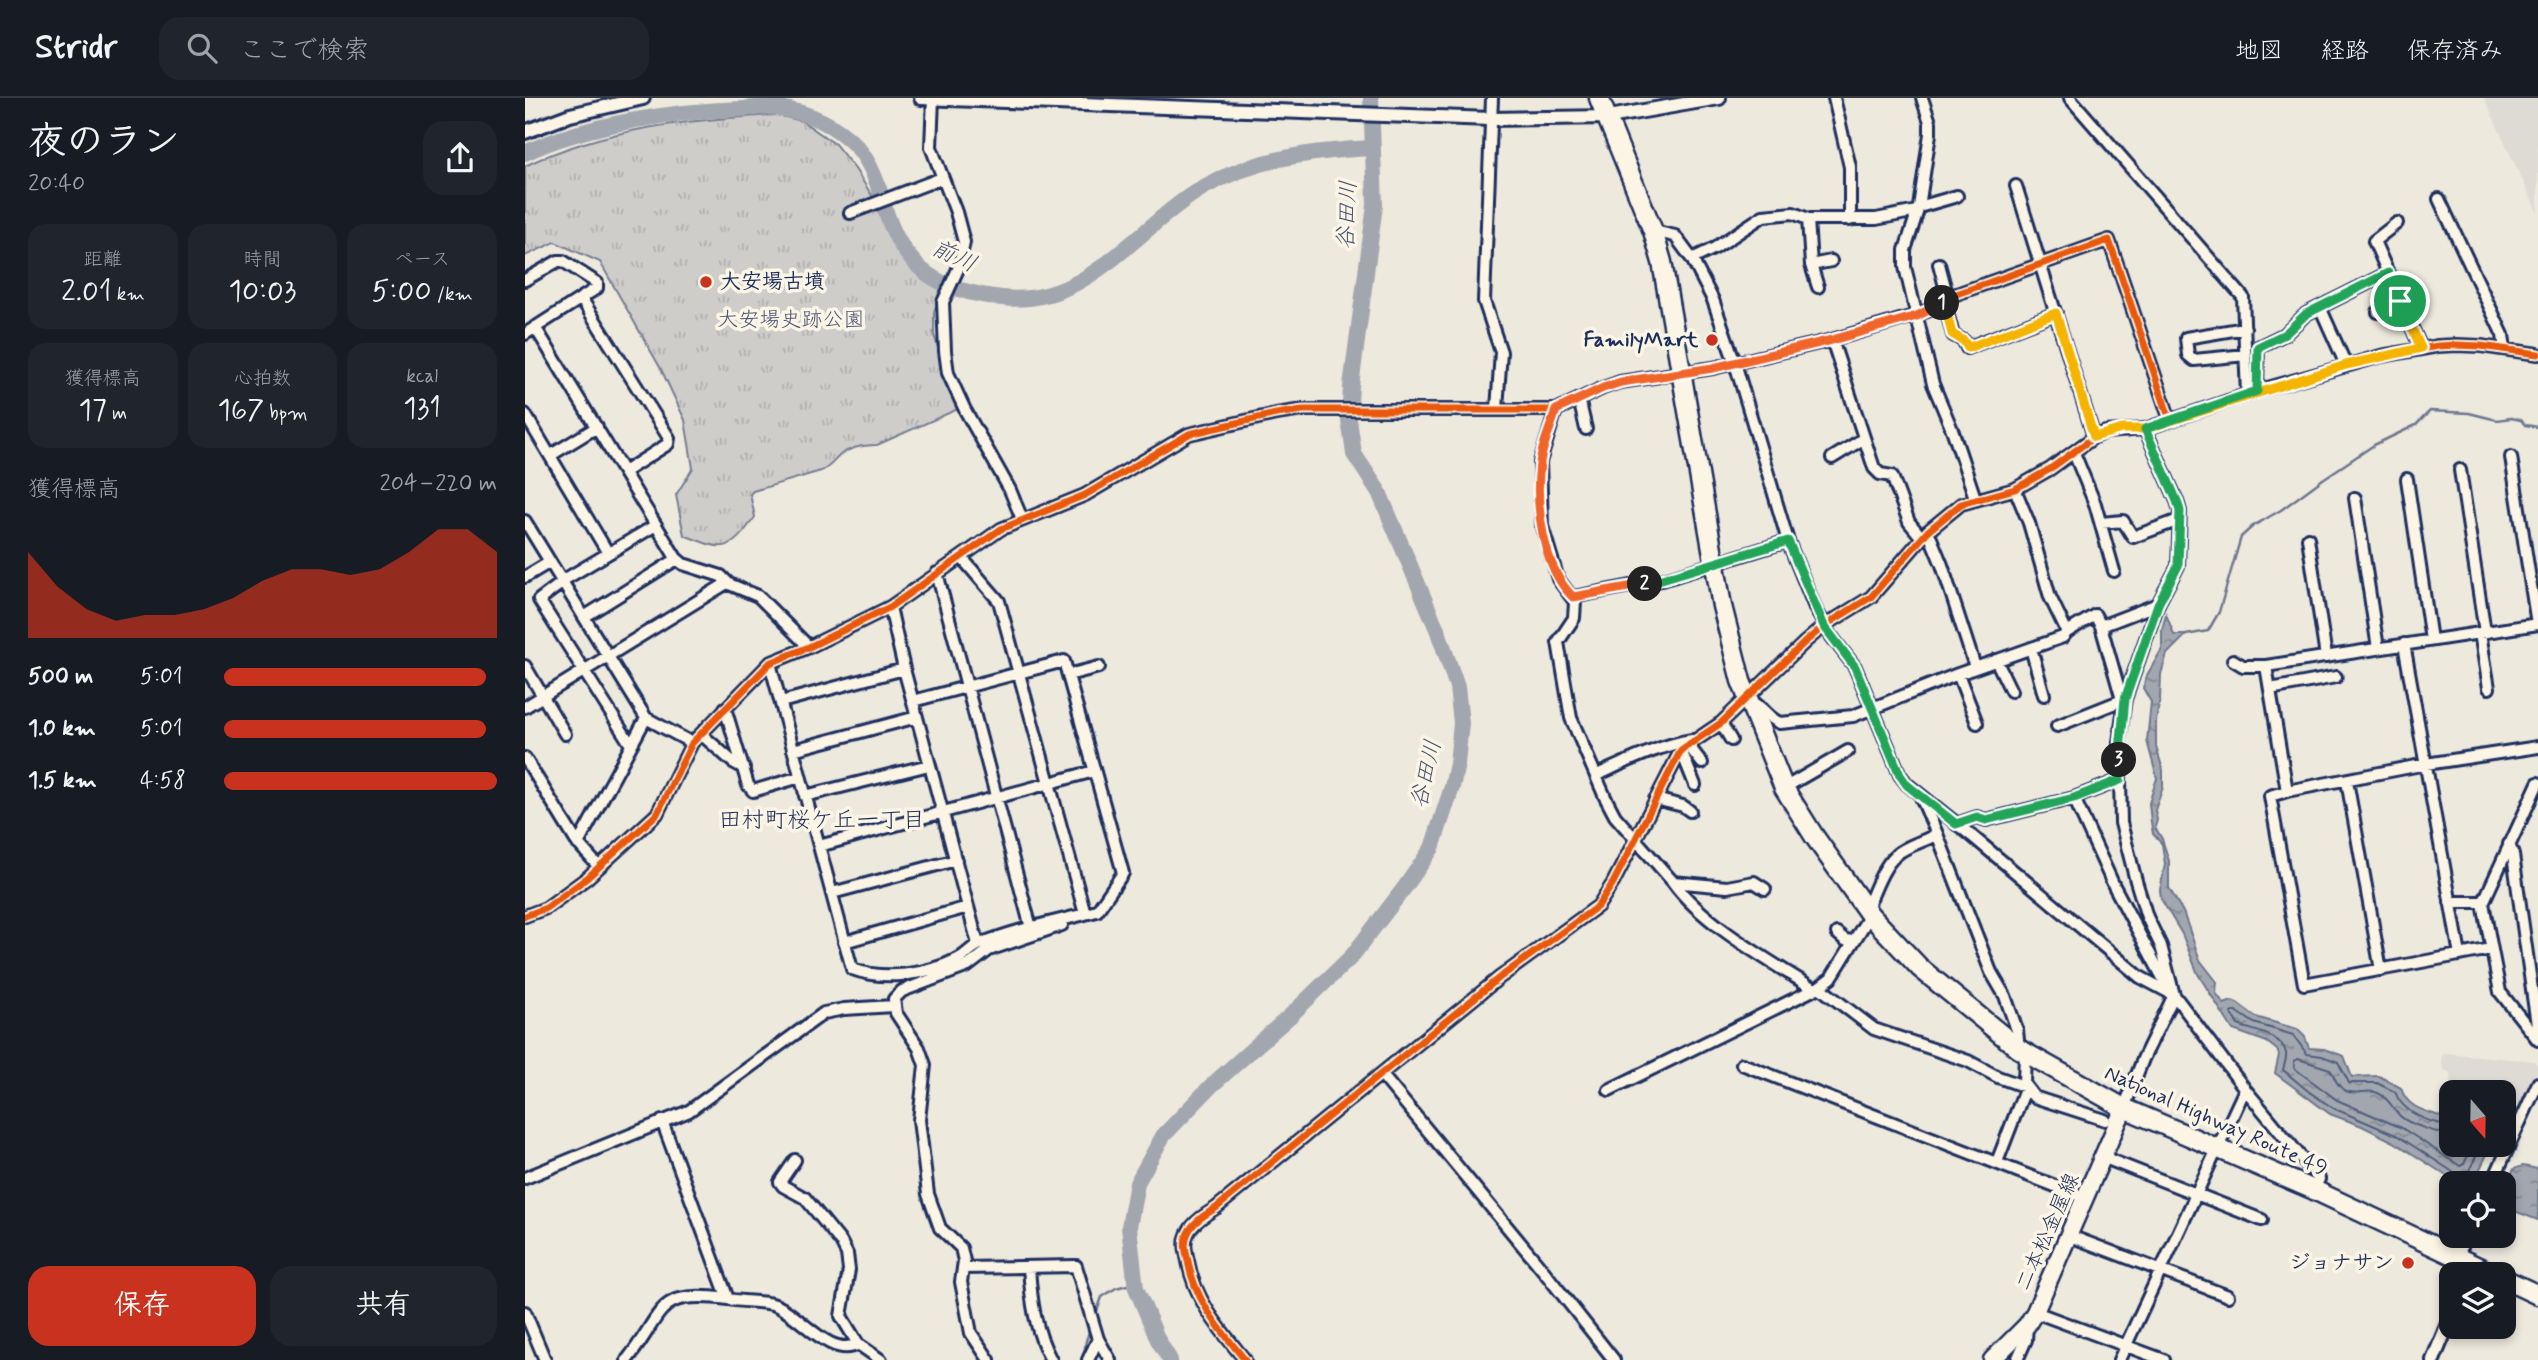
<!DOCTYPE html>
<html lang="ja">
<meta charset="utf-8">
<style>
body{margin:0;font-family:Mynerve,"Klee One",sans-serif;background:#20242c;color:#f1f3f6;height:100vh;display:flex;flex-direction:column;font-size:26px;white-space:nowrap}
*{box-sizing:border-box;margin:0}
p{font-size:23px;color:#9ea1a6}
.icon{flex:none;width:38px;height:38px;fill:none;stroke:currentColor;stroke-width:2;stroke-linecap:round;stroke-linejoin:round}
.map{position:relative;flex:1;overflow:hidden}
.panel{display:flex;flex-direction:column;background:#171b24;width:525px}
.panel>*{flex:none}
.needle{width:46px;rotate:160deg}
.tools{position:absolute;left:1914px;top:982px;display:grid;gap:14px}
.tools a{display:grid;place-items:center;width:77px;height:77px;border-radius:14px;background:#171b24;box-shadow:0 4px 10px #0003;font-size:35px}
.pin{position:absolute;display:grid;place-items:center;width:60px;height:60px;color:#fff;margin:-30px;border:4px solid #fff;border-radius:50%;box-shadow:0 2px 7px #0007}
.km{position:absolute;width:35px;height:35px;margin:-18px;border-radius:50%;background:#222;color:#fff;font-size:19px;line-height:35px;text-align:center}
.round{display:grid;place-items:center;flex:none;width:74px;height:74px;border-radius:21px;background:#20242c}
.summary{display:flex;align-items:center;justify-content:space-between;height:119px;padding:0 28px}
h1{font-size:38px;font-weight:600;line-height:52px}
.stats{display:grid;grid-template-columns:repeat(3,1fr);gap:10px;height:119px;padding:7px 28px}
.stats div{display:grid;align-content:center;border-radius:18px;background:#20242c;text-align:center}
.stats b{font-size:30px;font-weight:600}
.stats small{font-size:19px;font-weight:400}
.stats p{font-size:19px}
.chart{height:196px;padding:14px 28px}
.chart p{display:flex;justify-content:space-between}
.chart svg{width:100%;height:126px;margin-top:7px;fill:#c8321e;opacity:.7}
.primary-button{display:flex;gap:14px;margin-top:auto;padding:14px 28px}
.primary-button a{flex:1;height:80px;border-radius:21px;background:#c8321e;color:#fff;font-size:28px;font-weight:600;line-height:80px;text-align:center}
.primary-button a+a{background:#20242c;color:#f1f3f6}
ul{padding:0 28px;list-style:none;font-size:23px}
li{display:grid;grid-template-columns:112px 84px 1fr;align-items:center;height:52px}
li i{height:18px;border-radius:9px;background:#c8321e}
header{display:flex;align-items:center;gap:42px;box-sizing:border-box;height:98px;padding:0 35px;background:#171b24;border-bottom:2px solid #363941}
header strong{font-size:33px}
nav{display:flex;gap:38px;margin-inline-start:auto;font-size:24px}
.search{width:490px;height:63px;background:#20242c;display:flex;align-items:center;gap:18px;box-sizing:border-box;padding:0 24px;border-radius:21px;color:#9ea1a6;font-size:26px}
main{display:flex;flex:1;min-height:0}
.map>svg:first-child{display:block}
.built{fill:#dedbd4}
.grass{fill:url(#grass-tufts);stroke:#757e94;stroke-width:2}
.water{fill:url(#water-ripples);stroke:#6c778f;stroke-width:2}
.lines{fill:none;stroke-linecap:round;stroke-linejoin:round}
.shore{stroke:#515f7e;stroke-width:2}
.stream{stroke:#6c778f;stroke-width:2.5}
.river{stroke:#a2a7af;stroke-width:16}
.minor-casing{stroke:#1b2f5e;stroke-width:16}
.tertiary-casing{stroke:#1b2f5e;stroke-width:18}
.primary-casing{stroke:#1b2f5e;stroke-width:21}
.trunk-casing{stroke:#1b2f5e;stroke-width:23}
.minor{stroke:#fcf5e5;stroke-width:10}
.tertiary{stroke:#fcf5e5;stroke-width:12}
.primary{stroke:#fcf5e5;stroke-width:16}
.trunk{stroke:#fcf5e5;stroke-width:18}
.cycleway-casing{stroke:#fcf5e5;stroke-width:11}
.cycleway{stroke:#e8590c;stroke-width:7}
.split-1-casing{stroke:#fff;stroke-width:14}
.split-2-casing{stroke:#fff;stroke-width:14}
.split-3-casing{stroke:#fff;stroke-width:14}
.split-4-casing{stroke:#fff;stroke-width:14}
.split-1{stroke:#f5b400;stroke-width:9}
.split-2{stroke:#f0652b;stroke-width:9}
.split-3{stroke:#22a559;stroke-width:9}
.split-4{stroke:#22a559;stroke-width:9}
.poi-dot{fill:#c8321e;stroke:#fcf5e5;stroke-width:2.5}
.labels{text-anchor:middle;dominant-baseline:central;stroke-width:7;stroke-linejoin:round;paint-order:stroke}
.poi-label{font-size:21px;font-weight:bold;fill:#1b2f5e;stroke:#fcf5e5;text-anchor:end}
.park-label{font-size:21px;fill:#485679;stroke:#fcf5e5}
.street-label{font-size:21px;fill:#1b2f5e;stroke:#fcf5e5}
.water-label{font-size:23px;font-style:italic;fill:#445376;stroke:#fcf5e5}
.neighbourhood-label{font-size:23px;fill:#1b2f5e;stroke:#fcf5e5}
</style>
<header>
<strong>Stridr</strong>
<div class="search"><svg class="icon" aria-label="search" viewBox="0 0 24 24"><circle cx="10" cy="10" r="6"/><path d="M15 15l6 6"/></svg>ここで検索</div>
<nav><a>地図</a><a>経路</a><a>保存済み</a></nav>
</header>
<main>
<section class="panel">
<div class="summary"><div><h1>夜のラン</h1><p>20:40</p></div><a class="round"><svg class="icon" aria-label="share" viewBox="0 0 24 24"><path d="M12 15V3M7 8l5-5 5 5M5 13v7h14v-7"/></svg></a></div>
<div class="stats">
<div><p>距離</p><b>2.01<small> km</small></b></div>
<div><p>時間</p><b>10:03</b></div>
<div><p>ペース</p><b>5:00<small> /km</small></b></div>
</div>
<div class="stats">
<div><p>獲得標高</p><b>17<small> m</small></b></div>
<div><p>心拍数</p><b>167<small> bpm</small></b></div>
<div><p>kcal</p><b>131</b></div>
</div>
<div class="chart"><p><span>獲得標高</span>204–220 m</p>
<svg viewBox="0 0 160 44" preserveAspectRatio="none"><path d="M0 44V14L10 26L20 34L30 38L40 36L50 36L60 34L70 30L80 24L90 20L100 20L110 22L120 20L130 14L140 6L150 6L160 14V44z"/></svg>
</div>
<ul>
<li><b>500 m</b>5:01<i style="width:96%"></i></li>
<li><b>1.0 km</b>5:01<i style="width:96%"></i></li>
<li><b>1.5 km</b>4:58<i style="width:100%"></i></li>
</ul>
<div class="primary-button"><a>保存</a><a>共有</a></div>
</section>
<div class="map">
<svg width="2013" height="1262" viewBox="0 0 2013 1262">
<defs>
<pattern id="grass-tufts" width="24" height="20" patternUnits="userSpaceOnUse" patternTransform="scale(1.75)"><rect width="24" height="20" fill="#cfcdca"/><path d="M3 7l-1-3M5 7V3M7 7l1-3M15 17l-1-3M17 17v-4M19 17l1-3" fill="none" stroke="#b1b0b0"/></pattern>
<pattern id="water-ripples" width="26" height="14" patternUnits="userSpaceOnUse" patternTransform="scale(1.75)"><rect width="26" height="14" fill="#a2a7af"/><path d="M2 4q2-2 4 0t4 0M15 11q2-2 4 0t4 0" fill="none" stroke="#838892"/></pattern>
</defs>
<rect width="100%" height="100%" fill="#eee9dd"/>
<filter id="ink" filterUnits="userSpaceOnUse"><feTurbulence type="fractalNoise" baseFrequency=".0143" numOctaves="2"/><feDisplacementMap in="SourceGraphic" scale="14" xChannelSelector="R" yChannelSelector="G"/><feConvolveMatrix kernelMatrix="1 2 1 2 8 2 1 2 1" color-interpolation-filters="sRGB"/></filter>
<g filter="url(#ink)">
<path class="built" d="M1959 0H2013V115Z
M1919 955 2009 963 2013 967V972L1993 1013 1979 1014V994H1931L1926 986V975L1918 971 1916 960Z"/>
<path class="grass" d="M252 17 277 23 310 46 330 71 362 121 417 190 409 214V237L433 311 352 347C338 347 325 349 314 358 308 364 304 370 296 373L228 393 225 396 230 419C203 456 200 453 159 437L151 397 168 370 160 322 136 271 75 164 30 144 0 158V68C78 30 167 21 252 17Z"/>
<path class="water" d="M1641 516 1649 537H1661L1642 556 1636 576 1635 601 1631 623V649L1638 672V689L1630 712 1632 722 1630 729 1637 741 1644 763V790L1658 814 1675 862 1692 884 1691 895 1699 906 1707 903 1712 905 1731 919 1772 931 1780 939 1784 950 1799 951 1819 958 1827 979 1854 978 1876 990C1883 1014 1907 1013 1927 1023V1046L1959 1047 1965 1050 1955 1071 1943 1085H1933L1869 1044 1837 1028 1805 1016 1750 975 1754 957 1752 952 1742 944 1708 932 1673 876 1657 836 1636 801 1635 792 1640 766 1637 746 1628 736 1626 724 1624 705 1632 680 1622 643 1626 604 1618 590 1621 579 1637 551V532Z
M1998 1068 2013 1071V1122L1979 1109V1088L1989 1071Z"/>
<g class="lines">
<path class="shore" d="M1927 1028C1905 1025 1878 1016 1870 994L1852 985H1824L1813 964 1797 958 1782 956 1768 937 1729 925 1711 913 1706 915 1713 927C1727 933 1757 936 1761 955 1762 960 1759 967 1758 972L1783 993 1808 1010 1873 1038 1931 1076 1936 1081H1940L1957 1046
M1927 1037C1915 1036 1883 1026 1875 1018 1867 1010 1864 1000 1853 995 1843 990 1831 998 1821 993 1812 989 1809 978 1805 971L1773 961 1769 963V970L1812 1002 1877 1030 1935 1068 1939 1066 1948 1046"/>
<path class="stream" d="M1661 537 1683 533 1694 514 1716 439 1728 428 1756 412 1798 381 1849 347 1891 327 1905 313 1944 315 1972 322 1986 320 1996 322 2000 327 2013 329
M570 1219 577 1199 591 1190 610 1185
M558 1262 561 1243 565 1231"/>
<path class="river" d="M0 55C61 26 149 13 216 11 228 10 241 8 253 10 283 14 311 27 332 49 347 66 354 89 360 111 379 172 414 193 477 200 563 210 613 127 679 89 731 60 789 53 848 50
M645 1262 633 1242 611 1190 604 1129 612 1085 638 1038 687 987 766 917 827 858 880 789 907 750 927 689 932 666 936 625 932 589 914 536 854 394 829 356 824 322 826 288 850 107 846 0"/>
<g class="minor-casing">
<path id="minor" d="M408 0 406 49 431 114 439 144 433 171 418 204 420 253 423 275 440 312 485 392 497 421
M967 0 959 203 976 254 972 311
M1309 0 1325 69V122
M1397 0 1405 24V36L1394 109 1380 152V169L1408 286 1428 334 1450 400
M1545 0 1718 199 1722 297
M1491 88 1569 339
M1914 101 1978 237 1980 251
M1394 109 1432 98
M325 115 417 80
M1283 121 1286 167 1293 189
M1872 125 1849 143 1896 250
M1128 133 1150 138 1167 161 1188 202 1210 265 1263 443 1291 512 1307 539 1330 569 1375 677 1382 686 1447 738 1615 879 1649 897 1720 991 1794 1081 1789 1092
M1167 161 1190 150 1238 118 1268 115 1283 121H1351L1392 113
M1414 166 1423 200
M1286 167 1306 163
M0 182 33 163H38L72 185V190L0 236
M56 200 144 340 143 346 99 374
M1419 203 1428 237 1439 243 1442 250 1531 215
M1795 209 1821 267
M1853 214 1875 203
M10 229 151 460 158 466 196 478 204 486 233 498 284 549
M1720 230 1661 240 1663 257 1669 262 1721 257
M1307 242 1349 370 1355 376 1367 378 1384 424 1397 440
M1732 293 1733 249 1760 236 1781 216 1863 175
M1054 301 1061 331
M1031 312 1015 364 1017 428 1033 481 1050 504 1049 520 1033 544 1046 620 1080 699 1090 718 1148 784 1202 789 1229 784 1240 791
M0 316 83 455
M1549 355 1570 406 1589 473
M26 357 72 329
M1986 359 2012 526
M1307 360 1338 341
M1935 372 1960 534
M1882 381 1906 542
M1830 400 1853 550
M0 423 121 620 167 645
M1576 425 1598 423 1608 439 1654 422
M1403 433 1417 467 1450 569
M1783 440 1801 559
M412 475 506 830
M0 479 25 464
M37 483 131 427
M38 484 14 502 106 647
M1048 499 1137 482 1263 443
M365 509 379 571 453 846
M59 519 152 461
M2013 526 1741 568 1762 693 1901 666 2013 649
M1576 528 1633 506
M1955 535 1964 590
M1879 546 1935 857
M1506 550 1519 597
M1471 562 1486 593
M1708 562 1718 568H1741
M245 565 327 871C360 883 401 877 433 861 441 857 447 849 455 846 489 832 525 825 560 816L474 503 437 460
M0 568 40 636
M1433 576 1452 625
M543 577 574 569
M1745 591 1811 579
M388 603 539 563 598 775 572 813 560 816
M1226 603C1238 608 1242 620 1255 625L1328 618 1433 576 1538 539 1542 534 1525 499 1504 425 1490 391
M256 604 379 571
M0 609 202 485
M200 610 223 687 228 693 275 679
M1196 625 1206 642
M1532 628 1600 601 1596 598 1576 528 1570 517 1542 534
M176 636 208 664 219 670
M1163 647 1177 665
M268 652 392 619
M1156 652 1170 687
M0 660 51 743 74 769
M1072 677C1101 664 1135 647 1167 642
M1595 682 1596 725 1611 783 1622 819 1636 848 1649 897 1618 961 1599 1010
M1822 683 1856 872
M2013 685 1958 805 1975 894 2013 942
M1259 690 1323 653
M1762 693 1745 698 1779 886 1966 851
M280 698 404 667
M1396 699 1412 736 1466 874 1480 898 1492 932 1494 951
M1549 700 1589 788 1641 886
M1130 701 1158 708 1165 713
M1431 726 1452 719 1461 722 1549 700 1595 682 1594 644 1600 601 1633 506 1653 468 1655 413 1652 403 1620 331
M53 746 121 620
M1984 746 1988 757 2012 927 2011 939
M294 748 569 673
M1148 784C1178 826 1245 863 1289 891
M307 795 431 762
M1925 804H1959
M1341 812C1349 795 1357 769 1371 757 1380 748 1401 743 1412 736
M0 818 21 810 62 780 132 716 167 645 245 565 284 549 365 509 476 431 560 397 664 336 751 316 778 312H1031L1078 290 1095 284 1188 270 1307 242 1392 217 1412 209 1423 199 1584 142 1645 322
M1312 835 1320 842 1329 843
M319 844 443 809
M1294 889 1349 931 1443 963 1473 979 1501 989 1472 1064
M1500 954 1499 986 1509 999 1580 1022
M1217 966 1561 1100
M856 976 1017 1171 1089 1262
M1084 992 1294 889 1306 880 1345 817
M137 1023 203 1201C218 1204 234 1203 247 1206 273 1213 304 1262 333 1246L356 1262
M1580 1060 1737 1122
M270 1062 255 1084 258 1088 280 1100 316 1144 322 1156 324 1172 316 1218 333 1246
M0 1080 164 1013 299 915 319 911 369 908
M1967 1085 2013 985
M1545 1138 1703 1198
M1932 1159 1942 1138
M504 1169C506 1202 510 1233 526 1262
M438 1170 551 1168 573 1241 585 1262
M0 1214 20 1262
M1510 1214 1639 1262
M102 1262C142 1211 129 1192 203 1201
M464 1262 446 1235 436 1184 439 1163 436 1150 415 1130 403 1096 394 1022 400 967 394 950 371 915 369 901 377 893 443 868 464 852 537 827
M563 1262 573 1241
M720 1262C695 1231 670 1203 663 1163 661 1154 658 1144 663 1135 668 1124 681 1116 691 1110L974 880 1073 808 1088 785 1156 652 1196 625 1280 544 1299 528 1346 499 1403 433 1436 406 1490 391 1525 371 1569 339 1581 334 1620 331 1732 293 1856 258 1913 248 1932 247 1956 248 2013 256
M1492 1262 1501 1242 1502 1227
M1594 1262 1720 991"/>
</g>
<g class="tertiary-casing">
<path id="tertiary" d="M396 0 966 21 1084 19 1194 0
M0 34 45 17 118 0
M1908 1262 1927 1216"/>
</g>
<g class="primary-casing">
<path id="primary" d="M1467 1262 1502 1227 1510 1214 1599 1010"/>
</g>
<g class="trunk-casing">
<path id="trunk" d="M1074 0 1128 133 1137 164 1197 508 1216 583 1259 690 1289 738 1345 817 1395 870 1494 951 1599 1010 1789 1092 1968 1176
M1979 1181 2013 1197"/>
</g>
<use href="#minor" class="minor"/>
<use href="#tertiary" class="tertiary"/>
<use href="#primary" class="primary"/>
<use href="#trunk" class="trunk"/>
<g class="cycleway-casing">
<path id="cycleway" d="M0 818 21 810 62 780 132 716 167 645 245 565 284 549 365 509 476 431 560 397 664 336 751 316 778 312H1031L1078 290 1095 284 1188 270 1307 242 1392 217 1412 209 1423 199 1584 142 1645 322
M720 1262C695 1231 670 1203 663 1163 661 1154 658 1144 663 1135 668 1124 681 1116 691 1110L974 880 1073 808 1088 785 1156 652 1196 625 1280 544 1299 528 1346 499 1403 433 1436 406 1490 391 1525 371 1569 339 1581 334 1620 331 1732 293 1856 258 1913 248 1932 247 1956 248 2013 256"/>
</g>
<use href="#cycleway" class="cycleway"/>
</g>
</g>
<g class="lines" filter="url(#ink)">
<g class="split-1-casing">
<path id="split-1" d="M1417 205 1419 203 1427 236 1439 243 1443 250 1531 215 1569 339 1597 331H1620L1821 267 1896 250 1875 203"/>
</g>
<g class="split-2-casing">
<path id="split-2" d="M1120 486 1048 499C1017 469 1010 406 1015 365 1017 348 1026 329 1031 312L1078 290 1096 284 1188 270 1307 242 1392 218 1417 205"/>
</g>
<g class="split-3-casing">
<path id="split-3" d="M1120 486 1263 443 1299 528 1330 569 1375 677 1382 687 1431 726 1452 719 1461 722 1549 700 1595 682 1594 662"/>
</g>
<g class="split-4-casing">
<path id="split-4" d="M1594 662 1600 601 1633 506 1653 468 1655 413 1652 403 1620 331 1732 293 1733 249 1760 236 1781 216 1863 175 1875 203"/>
</g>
<use href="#split-1" class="split-1"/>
<use href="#split-2" class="split-2"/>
<use href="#split-3" class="split-3"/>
<use href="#split-4" class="split-4"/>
</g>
<g class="poi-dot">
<circle cx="181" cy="184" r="7"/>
<circle cx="1187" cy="242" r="7"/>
<circle cx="1883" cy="1165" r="7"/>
</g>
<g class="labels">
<g class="poi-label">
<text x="195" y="184" text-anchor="start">大安場古墳</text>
<text x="1173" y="242">FamilyMart</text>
<text x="1869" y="1165">ジョナサン</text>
</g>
<g class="park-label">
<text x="266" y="222">大安場史跡公園</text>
</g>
<g class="street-label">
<text transform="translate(1691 1023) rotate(24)">National Highway Route 49</text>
<text transform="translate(1523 1134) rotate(-66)">二本松金屋線</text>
</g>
<g class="water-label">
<text transform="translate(823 117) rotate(-87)">谷田川</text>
<text transform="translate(429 159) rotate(25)">前川</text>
<text transform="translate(902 676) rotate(-77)">谷田川</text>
</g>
<g class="neighbourhood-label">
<text x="297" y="723">田村町桜ケ丘一丁目</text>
</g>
</g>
</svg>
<div class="tools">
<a><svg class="needle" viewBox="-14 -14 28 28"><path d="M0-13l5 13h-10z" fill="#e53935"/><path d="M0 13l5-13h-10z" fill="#9ea1a6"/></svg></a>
<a><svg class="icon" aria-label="locate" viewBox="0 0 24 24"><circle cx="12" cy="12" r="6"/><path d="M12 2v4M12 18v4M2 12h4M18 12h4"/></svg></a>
<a><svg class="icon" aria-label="layers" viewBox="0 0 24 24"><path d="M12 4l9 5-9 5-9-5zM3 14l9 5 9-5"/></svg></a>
</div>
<div class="pin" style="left:1875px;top:203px;background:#1e9e55"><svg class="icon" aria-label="arrive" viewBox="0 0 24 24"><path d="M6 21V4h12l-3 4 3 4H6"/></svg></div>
<b class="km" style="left:1417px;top:205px">1</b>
<b class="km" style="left:1120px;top:486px">2</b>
<b class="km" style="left:1594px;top:662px">3</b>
</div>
</main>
